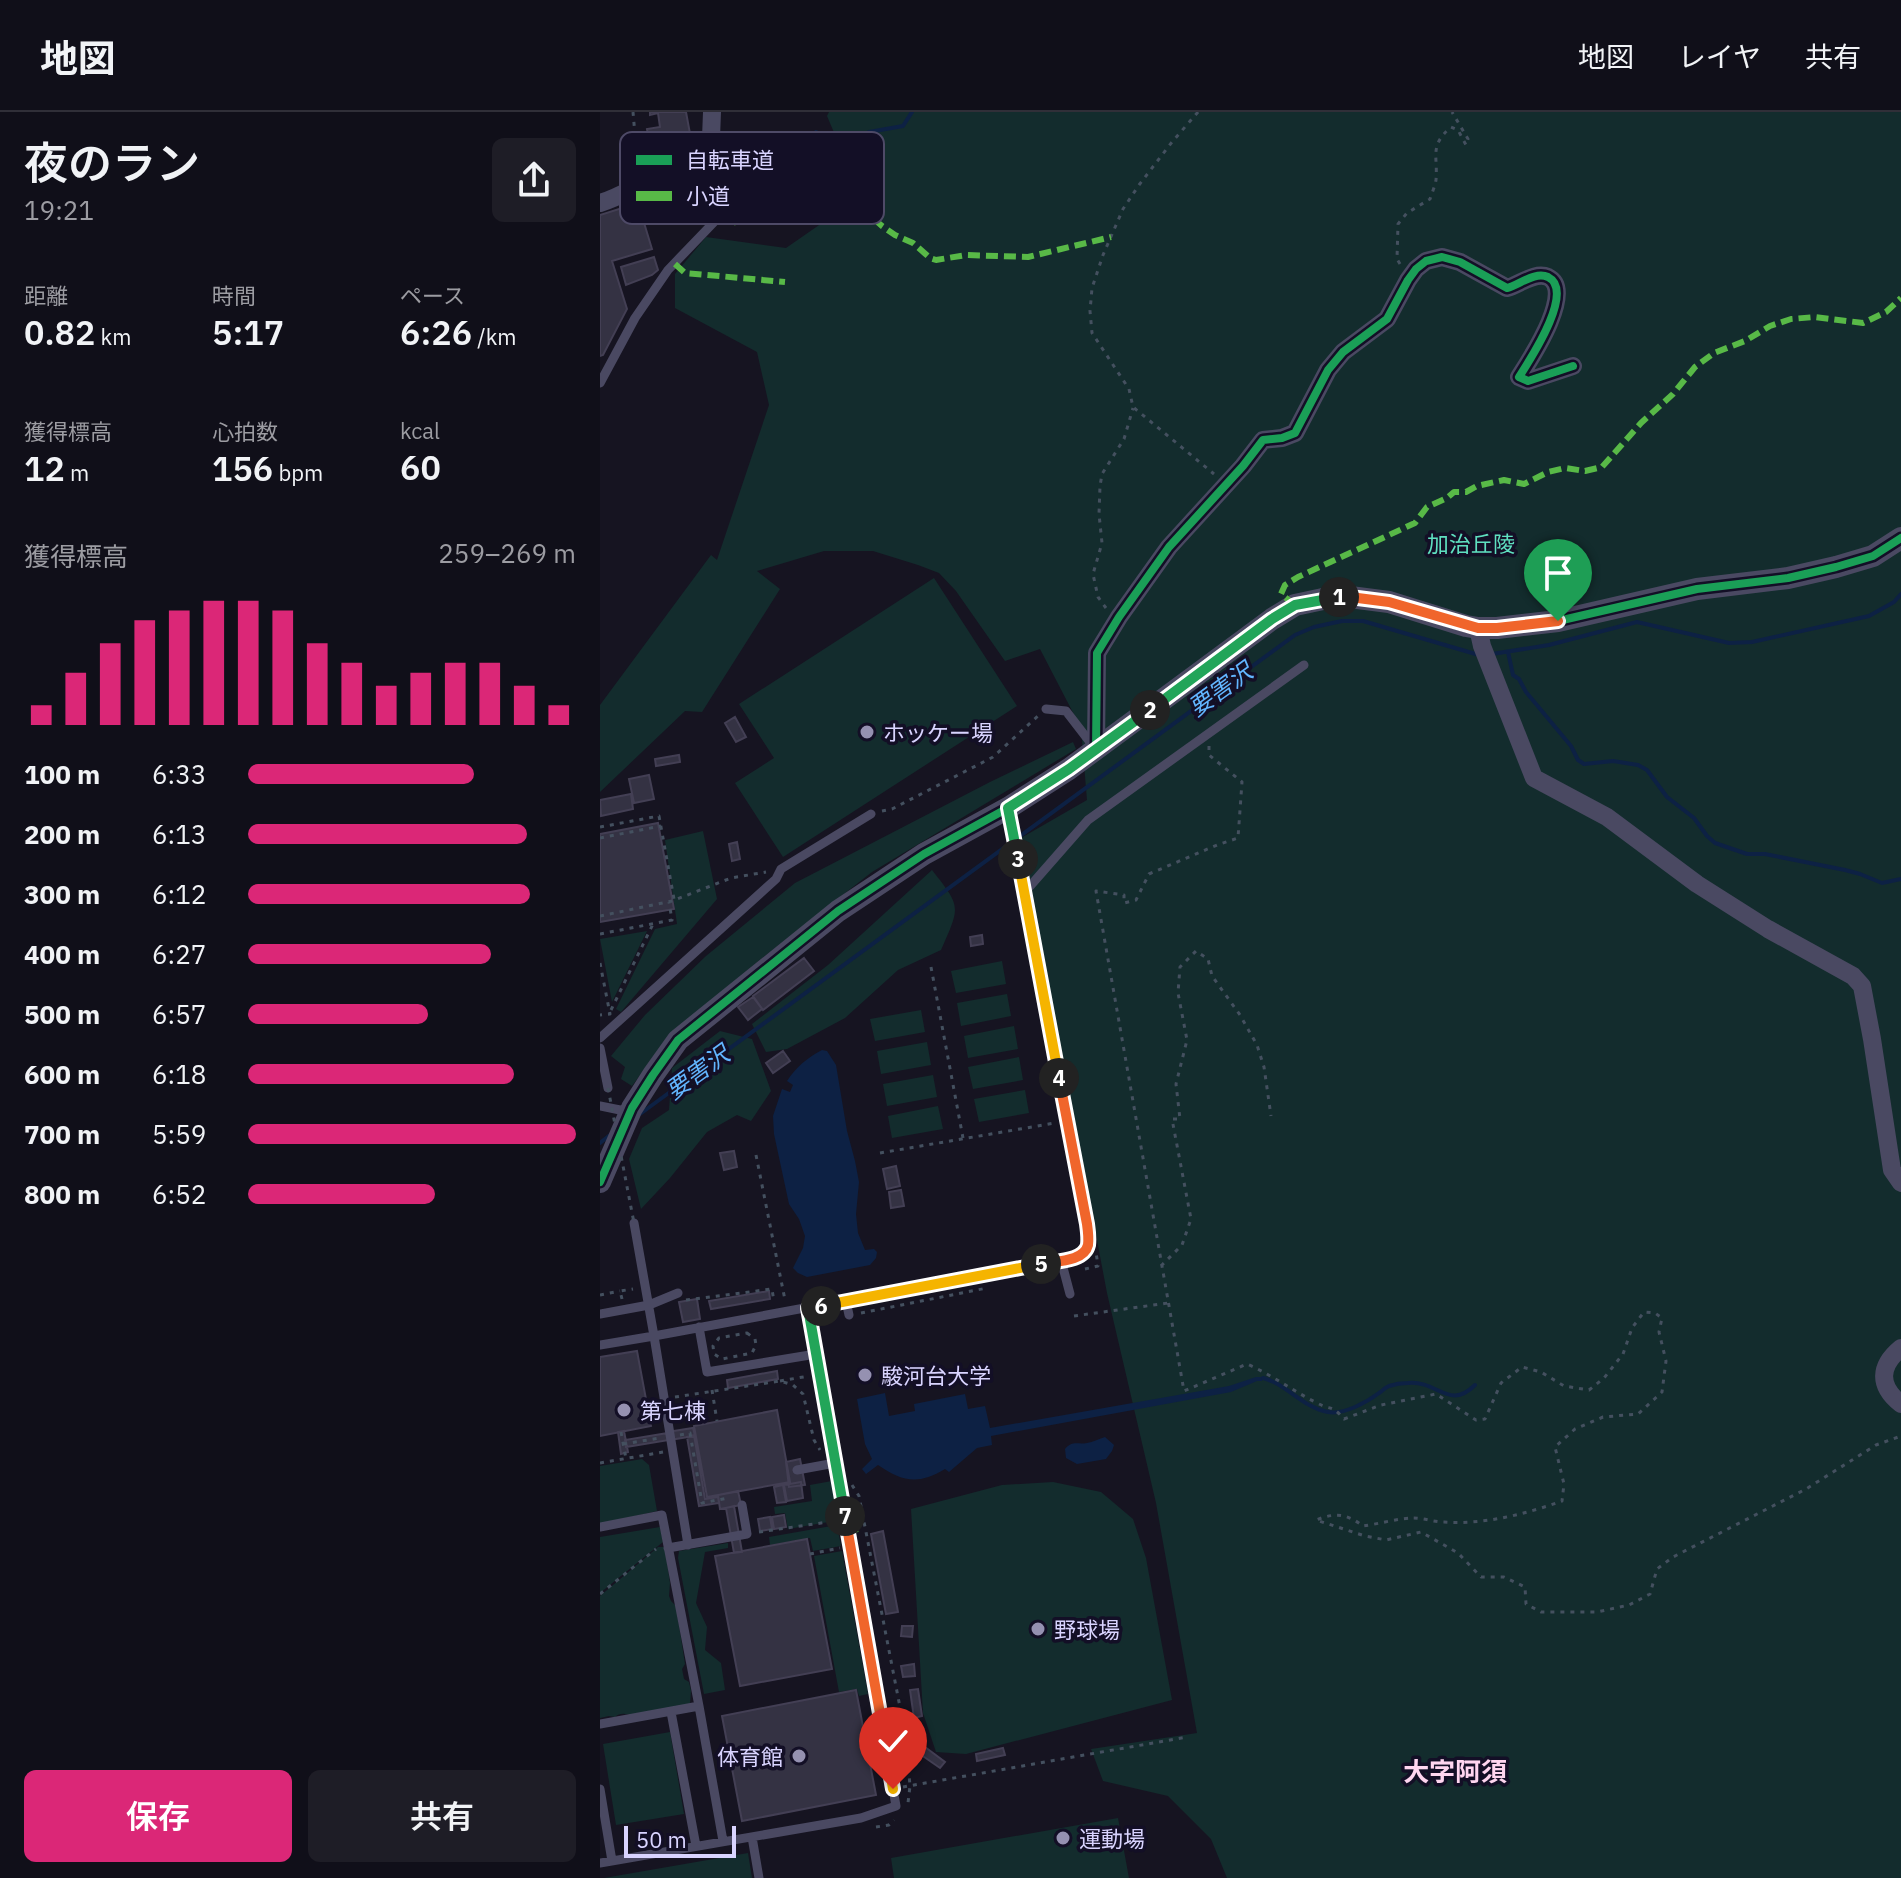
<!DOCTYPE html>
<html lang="ja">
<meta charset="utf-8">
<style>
body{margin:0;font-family:"IBM Plex Sans","Noto Sans JP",sans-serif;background:#1e1d26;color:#f1f3f6;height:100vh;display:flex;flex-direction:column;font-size:30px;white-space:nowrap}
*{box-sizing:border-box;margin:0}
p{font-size:26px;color:#9c9ca2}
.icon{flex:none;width:44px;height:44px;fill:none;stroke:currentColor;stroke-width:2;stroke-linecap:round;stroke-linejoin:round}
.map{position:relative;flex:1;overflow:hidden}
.panel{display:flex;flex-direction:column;background:#100f19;width:600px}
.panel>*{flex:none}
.scale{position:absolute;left:24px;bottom:20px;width:112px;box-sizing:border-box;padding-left:8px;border:4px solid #d9d4ff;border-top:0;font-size:22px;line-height:28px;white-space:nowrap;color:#d9d4ff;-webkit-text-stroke:6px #130f26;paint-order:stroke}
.pin{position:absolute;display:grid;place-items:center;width:68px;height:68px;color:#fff;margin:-82px -34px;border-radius:50% 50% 50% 0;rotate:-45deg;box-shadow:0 0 8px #0007}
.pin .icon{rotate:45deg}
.km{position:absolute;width:40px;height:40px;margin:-20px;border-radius:50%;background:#222;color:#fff;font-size:22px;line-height:40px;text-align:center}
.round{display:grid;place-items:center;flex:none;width:84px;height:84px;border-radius:12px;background:#1e1d26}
.headline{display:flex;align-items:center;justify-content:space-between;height:136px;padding:0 24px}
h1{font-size:44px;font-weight:600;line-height:60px}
.figures{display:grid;grid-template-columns:repeat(3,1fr);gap:12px;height:136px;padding:8px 24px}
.figures div{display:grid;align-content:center}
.figures b{font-size:34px;font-weight:600}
.figures small{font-size:22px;font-weight:400}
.figures p{font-size:22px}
.chart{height:224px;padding:16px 24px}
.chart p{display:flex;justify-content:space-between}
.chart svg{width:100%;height:144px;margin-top:8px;stroke:#db2777;stroke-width:6}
.primary-button{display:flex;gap:16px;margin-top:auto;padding:16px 24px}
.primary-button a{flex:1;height:92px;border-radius:12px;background:#db2777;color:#fff;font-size:32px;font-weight:600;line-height:92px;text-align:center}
.primary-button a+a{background:#1e1d26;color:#f1f3f6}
ul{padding:0 24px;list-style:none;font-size:26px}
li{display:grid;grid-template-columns:128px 96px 1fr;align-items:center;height:60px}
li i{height:20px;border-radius:10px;background:#db2777}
header{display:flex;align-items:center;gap:48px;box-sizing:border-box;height:112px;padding:0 40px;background:#100f19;border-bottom:2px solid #302f38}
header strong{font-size:38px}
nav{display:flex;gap:44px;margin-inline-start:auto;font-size:28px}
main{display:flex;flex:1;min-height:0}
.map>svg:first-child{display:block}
.green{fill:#132c2d}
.water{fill:#0d2144}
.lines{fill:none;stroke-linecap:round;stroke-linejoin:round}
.stream{stroke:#0d2144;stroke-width:4}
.building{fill:#343243;stroke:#433f54;stroke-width:2}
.path{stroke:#44505f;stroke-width:3;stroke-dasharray:4 6;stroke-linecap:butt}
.service{stroke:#4a4962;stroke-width:9}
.minor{stroke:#4a4962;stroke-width:18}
.tertiary{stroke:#4a4962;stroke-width:22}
.path-bridge{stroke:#44505f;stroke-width:3;stroke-dasharray:4 6;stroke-linecap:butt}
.quiet{stroke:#58b947;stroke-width:6;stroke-dasharray:12 6;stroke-linecap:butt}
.cycleway-casing{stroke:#130f26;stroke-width:13}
.cycleway{stroke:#1a9f57;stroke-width:8}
.split-1-casing{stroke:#fff;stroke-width:16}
.split-2-casing{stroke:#fff;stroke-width:16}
.split-3-casing{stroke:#fff;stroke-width:16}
.split-4-casing{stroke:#fff;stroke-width:16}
.split-5-casing{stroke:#fff;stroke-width:16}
.split-6-casing{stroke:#fff;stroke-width:16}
.split-7-casing{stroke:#fff;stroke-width:16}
.split-8-casing{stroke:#fff;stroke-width:16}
.split-9-casing{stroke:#fff;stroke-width:16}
.split-1{stroke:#f0652b;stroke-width:10}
.split-2{stroke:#22a559;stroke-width:10}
.split-3{stroke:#22a559;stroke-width:10}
.split-4{stroke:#f5b400;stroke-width:10}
.split-5{stroke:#f0652b;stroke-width:10}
.split-6{stroke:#f5b400;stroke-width:10}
.split-7{stroke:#22a559;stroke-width:10}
.split-8{stroke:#f0652b;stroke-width:10}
.split-9{stroke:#f5b400;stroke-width:10}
.poi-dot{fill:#9591b1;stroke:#130f26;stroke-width:3}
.labels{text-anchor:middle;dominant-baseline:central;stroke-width:7;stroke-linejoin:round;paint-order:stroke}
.park-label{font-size:22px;fill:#5fe0c0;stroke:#130f26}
.poi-label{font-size:22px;fill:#d9d4ff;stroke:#130f26;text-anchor:start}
.water-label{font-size:24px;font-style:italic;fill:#62b6ff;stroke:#130f26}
.quarter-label{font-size:26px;font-weight:bold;fill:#ffd6f0;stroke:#130f26}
.key{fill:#130f26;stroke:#4e4a67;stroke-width:2}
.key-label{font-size:22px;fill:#d9d4ff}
</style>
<header>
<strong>地図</strong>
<nav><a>地図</a><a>レイヤ</a><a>共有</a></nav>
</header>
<main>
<section class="panel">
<div class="headline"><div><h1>夜のラン</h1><p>19:21</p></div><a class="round"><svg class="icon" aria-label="share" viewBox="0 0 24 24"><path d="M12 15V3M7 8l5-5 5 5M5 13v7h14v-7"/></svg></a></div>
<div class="figures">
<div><p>距離</p><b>0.82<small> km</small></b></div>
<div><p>時間</p><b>5:17</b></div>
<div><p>ペース</p><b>6:26<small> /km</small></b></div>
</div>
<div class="figures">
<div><p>獲得標高</p><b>12<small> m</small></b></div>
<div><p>心拍数</p><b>156<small> bpm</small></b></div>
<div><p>kcal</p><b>60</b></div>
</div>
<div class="chart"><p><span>獲得標高</span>259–269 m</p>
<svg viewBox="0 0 160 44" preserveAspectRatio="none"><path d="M5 44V38M15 44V28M25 44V19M35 44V12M45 44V9M55 44V6M65 44V6M75 44V9M85 44V19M95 44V25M105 44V32M115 44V28M125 44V25M135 44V25M145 44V32M155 44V38"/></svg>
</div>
<ul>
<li><b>100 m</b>6:33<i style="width:69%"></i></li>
<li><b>200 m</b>6:13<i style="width:85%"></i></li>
<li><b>300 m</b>6:12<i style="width:86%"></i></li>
<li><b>400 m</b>6:27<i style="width:74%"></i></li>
<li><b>500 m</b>6:57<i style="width:55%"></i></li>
<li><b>600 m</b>6:18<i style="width:81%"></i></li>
<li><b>700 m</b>5:59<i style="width:100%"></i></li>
<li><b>800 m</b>6:52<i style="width:57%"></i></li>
</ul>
<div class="primary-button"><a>保存</a><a>共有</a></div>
</section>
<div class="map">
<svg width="1301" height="1766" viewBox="0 0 1301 1766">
<rect width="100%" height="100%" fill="#161421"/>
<path class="green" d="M229 0H1301V1766H627L611 1727 568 1684 503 1669 491 1637 597 1621 556 1391 507 1181 421 726 487 688 481 616 440 537 405 549 356 479 339 461 318 453 273 439H224L157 459 180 477 102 600 85 599 0 680V593L111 443 117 448 169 293 157 240 75 196V162L106 125 186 136 261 84 227 4Z
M334 466 417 594 183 745 135 671 174 646 139 592Z
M473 630 476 637 272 760 156 851 65 929 32 974 21 967 25 955 11 944 45 903 106 844 195 771 390 670Z
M103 719 117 787 21 900 16 897 55 817 77 812 65 728Z
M332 758C362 796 360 794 341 838L298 858 245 906 187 937 166 940 152 912 228 853Z
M47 819 12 890 0 827Z
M402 849 406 872 356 881 351 859Z
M407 882 411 904 361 914 357 891Z
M321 898 325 920 275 929 270 907Z
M414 914 418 937 368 946 364 924Z
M120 919 152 927 171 979 151 1009 137 1003 107 1020 70 1066 41 1097 29 1047 42 1016 69 998 72 956Z
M327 930 331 953 281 962 277 939Z
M419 945 423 968 373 977 368 955Z
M333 963 337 985 287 994 283 972Z
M425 978 429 1001 379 1010 374 987Z
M338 994 343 1017 292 1026 288 1004Z
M42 1347 49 1353 57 1399 0 1412V1354Z
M232 1369 237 1403 234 1409 188 1417 185 1401 175 1402 174 1395 212 1389 210 1373Z
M453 1370 501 1380 533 1407 546 1446 572 1588 366 1642 336 1640 323 1601 311 1397 402 1373Z
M237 1413 241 1434 213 1439 210 1426 170 1433 169 1425Z
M60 1415 63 1430 0 1481V1425Z
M128 1431V1436L105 1440 96 1491 107 1515 105 1538 121 1551 125 1578 104 1582 78 1446 79 1439Z
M58 1435H65L70 1471 69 1484 71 1489 76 1494 85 1552 82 1557 84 1567 89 1570 91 1579 90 1592 34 1604C27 1602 20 1600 15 1605L9 1604 0 1606V1484Z
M242 1439 268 1582 259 1584 257 1577 239 1580 214 1444Z
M70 1620 84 1702 16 1713 3 1632Z
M518 1706 529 1766H294L291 1746Z
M148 1741 152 1766H4Z"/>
<path class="water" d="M222 938 227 939 236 953 247 1019 255 1049 259 1070 256 1102 258 1121 265 1138 274 1137 277 1140 276 1146 270 1153 207 1165 198 1161 193 1156 203 1136 205 1124 199 1107 189 1092 174 1022 173 1004 182 977 190 980 193 973 187 969C196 955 207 946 222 938Z
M656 1265H663L662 1269H657L631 1280 391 1324 392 1333 377 1336 349 1360 345 1357C318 1373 303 1370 278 1353L266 1362 262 1357 272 1347 265 1332 257 1287 285 1281 289 1304 315 1299 314 1292 365 1282 368 1297 385 1294 390 1316 629 1274Z
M505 1325 514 1333 512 1339 506 1347 477 1352 466 1346 465 1337C473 1328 477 1333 487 1331 493 1330 498 1327 505 1325Z"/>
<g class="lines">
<path class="stream" d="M216 20 243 34 258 27 269 20 303 14 312 0
M908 540 913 563 919 567 926 580 971 634 978 648 984 652 1013 649 1038 653 1047 658 1067 685 1094 706 1107 724 1115 731 1147 742H1165L1245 758 1260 762 1282 771 1301 767
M892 542 949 533 1037 510 1129 531 1152 530 1269 504 1294 490 1301 482
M40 1002 695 523 714 515 742 509H763L879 543
M0 1031 10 1023
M663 1266C687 1272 703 1296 728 1300 744 1303 767 1290 779 1281 785 1277 783 1277 789 1274 795 1272 802 1271 808 1271 838 1268 849 1299 875 1273"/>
</g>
<path class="building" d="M50 0H86L91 27 72 30 73 32 50 34 47 17 60 15 58 1 50 3Z
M38 91 52 137 12 149 27 197 3 243 0 244V103Z
M54 145 58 158 52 163 26 173 21 155Z
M135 605 146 625 136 630 125 611Z
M79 643 80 650 56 654 55 647Z
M49 663 54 687 34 691 29 667Z
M31 682 33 697 1 704 0 688Z
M58 711 74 797 0 810V722Z
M137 730 140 747 132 749 129 732Z
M382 823 383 832 371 834 370 825Z
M204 846 214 859 163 898 153 884Z
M153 885 162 897 148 908 138 895Z
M183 939 190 949 173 961 166 951Z
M134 1039 137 1055 124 1058 120 1041Z
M296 1054 300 1074 287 1077 283 1057Z
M301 1078 304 1094 291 1096 289 1080Z
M169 1179 170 1187 111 1197 109 1189Z
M97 1187 100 1207 83 1210 79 1190Z
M37 1239 51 1314 0 1324V1245Z
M177 1259 178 1267 128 1276 127 1268Z
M177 1298 190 1370 107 1385 94 1314Z
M93 1316 95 1324 69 1328 67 1320Z
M24 1319 28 1340 21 1342 18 1320Z
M68 1321 69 1328 26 1335 25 1328Z
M94 1323 105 1387 118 1385 119 1391 99 1394 87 1325Z
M200 1347 205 1373 189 1375 186 1350Z
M201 1370 203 1386 187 1389 184 1373Z
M183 1373 186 1390 177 1391 174 1375Z
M138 1379 141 1393 120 1397 118 1383Z
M134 1394 142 1440 134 1441 126 1396Z
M184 1403 186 1415 174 1417 172 1405Z
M170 1405 172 1417 160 1419 158 1407Z
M283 1419 298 1500 286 1502 271 1422Z
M207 1427 232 1557 140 1574 115 1444Z
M302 1514H313L312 1525 301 1524Z
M314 1552 315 1564 303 1565 301 1554Z
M318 1577 322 1604 314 1606 310 1578Z
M256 1578 276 1683 142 1709 122 1604Z
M325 1635 345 1650 340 1656 320 1642Z
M403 1636 405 1643 377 1649 376 1642Z"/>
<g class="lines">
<path class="path" d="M33 0 38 58
M598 0 572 30 539 73 523 97 503 143 492 176 490 199 492 221 529 277 533 295 614 362
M800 152 797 147 798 112 807 101 830 87C832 81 835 74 836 68 838 43 829 34 851 15L858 18 866 33 868 27 852 0
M506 496 498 485 493 462 502 431 499 402 500 374 502 362 524 327 533 296
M609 634V643L642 670 638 726 617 733 549 762 536 788 524 791V783L496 779 584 1279 647 1252C672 1263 693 1279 717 1291 732 1299 731 1292 744 1307L781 1293 836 1282 876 1308 885 1307 901 1271 922 1255 941 1260 964 1274 989 1278 1004 1266 1023 1242 1032 1216 1044 1200 1055 1201 1062 1206 1059 1220 1066 1249 1062 1280 1038 1302 1003 1305 975 1317 955 1335 964 1372 962 1389C926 1402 883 1413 844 1410 834 1410 823 1406 813 1406 800 1406 778 1412 763 1414 747 1402 736 1400 716 1408L765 1424 786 1428 821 1420 858 1441 881 1465H904L925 1475 926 1492 941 1500H997L1029 1493 1050 1482 1057 1457 1073 1445 1206 1377 1276 1333 1301 1324
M282 699 292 697 393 645 438 604
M0 715 59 704 74 787
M0 726 61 714
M0 804 72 789 131 766 166 760
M0 822 72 808 69 790
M0 851 10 902 0 903
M331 855 363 1026
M11 898 53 812
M280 1041 455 1011
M156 1043 185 1188
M561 1154 582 1133 591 1107 572 1007H580L576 972 587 928 578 881 580 855 596 839 608 847 612 864 640 903 657 933 664 955 671 1004
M485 1157 498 1154 496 1140
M0 1183 20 1179
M22 1187 20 1179 33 1177
M86 1188 172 1177 174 1190
M261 1201 387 1176
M474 1204 568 1191
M223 1210 225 1208 238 1205
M147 1221 155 1227 156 1233 152 1241 122 1247 114 1242 113 1234 119 1226Z
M180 1269 209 1264
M112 1278 117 1309
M75 1285 180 1269 193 1273 203 1282 214 1328 220 1338
M21 1320 26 1347
M80 1323 90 1321 102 1391 128 1386
M23 1332 60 1326
M0 1351 63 1340
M252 1373 259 1384 306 1626 310 1674 308 1691
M159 1420 235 1409
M210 1442 240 1436
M0 1482 56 1437
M303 1675 587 1625
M276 1715 289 1713 294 1708"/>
<path class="service" d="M0 271 35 206 68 158 116 108C120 90 115 75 103 61
M446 597 466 599 493 634
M424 781 488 708 704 553
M0 926 176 767 181 757 271 702
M0 936 8 976
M0 994 20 998 28 997
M461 1148 470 1182
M246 1189 249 1203
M0 1202 49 1193 78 1181
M99 1215 107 1260 216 1242
M0 1233 54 1224 34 1111
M197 1358 235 1351
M0 1415 62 1403 99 1594
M88 1433 54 1224 479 1145C490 1134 488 1126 487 1112L408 696
M68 1436 147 1422 142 1393
M71 1600 96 1734
M0 1612 99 1594 123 1729
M0 1677 12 1749
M152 1725 159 1766
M0 1751 261 1706 296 1694 208 1196"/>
<path class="minor" d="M0 91C28 83 53 61 84 59 90 59 97 60 103 61L110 52 112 0
M878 516 882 534 934 666 1007 705 1097 772 1168 817 1253 864 1262 874 1272 927 1292 1058 1301 1071
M496 637 497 541 519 505 569 435 643 354 663 328 682 326 695 321 728 258 743 240 787 207 808 168 816 157 826 149 842 145 860 150 907 176C919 173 935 159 948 165 976 179 929 249 919 265L928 269 973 254
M1301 1236C1279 1254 1278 1274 1301 1292"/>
<path class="tertiary" d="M0 1070 32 996 53 963 78 928 238 799 324 742 408 696 469 657 672 507 695 493 723 487 750 485 789 490 866 514 878 516H897L958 509 1097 477 1188 466 1236 455 1273 444 1301 426"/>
<path class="path-bridge" d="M8 976 34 1111"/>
<path class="quiet" d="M116 108C161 122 212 65 244 74L256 91 282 114 295 123 313 131 330 146 336 148 366 143 428 145 511 125
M75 152 85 161 185 170
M695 493 681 482 685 473 698 465 815 411 827 395 847 386 854 380H866L877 374 904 368 924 372 948 360 965 356 985 359 1002 355 1041 311 1073 282 1095 255 1114 241 1145 229 1170 214 1191 207 1215 205 1263 211 1286 200 1301 186
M252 1418 258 1417"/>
<g class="cycleway-casing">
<path id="cycleway" d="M496 637 497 541 519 505 569 435 643 354 663 328 682 326 695 321 728 258 743 240 787 207 808 168 816 157 826 149 842 145 860 150 907 176C919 173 935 159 948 165 976 179 929 249 919 265L928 269 973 254
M0 1070 32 996 53 963 78 928 238 799 324 742 408 696 469 657 672 507 695 493 723 487 750 485 789 490 866 514 878 516H897L958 509 1097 477 1188 466 1236 455 1273 444 1301 426"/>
</g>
<use href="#cycleway" class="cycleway"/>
</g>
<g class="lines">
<g class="split-1-casing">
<path id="split-1" d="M739 485H750L789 490 878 516H897L958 509"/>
</g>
<g class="split-2-casing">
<path id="split-2" d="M550 598 672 507 695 493 739 485"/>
</g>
<g class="split-3-casing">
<path id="split-3" d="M418 747 408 696 469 657 550 598"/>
</g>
<g class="split-4-casing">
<path id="split-4" d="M418 747 459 966"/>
</g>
<g class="split-5-casing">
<path id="split-5" d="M441 1152C455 1149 484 1150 488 1133 489 1126 488 1119 487 1112L459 966"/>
</g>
<g class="split-6-casing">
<path id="split-6" d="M221 1194 441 1152"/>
</g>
<g class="split-7-casing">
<path id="split-7" d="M221 1194 208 1196 245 1404"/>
</g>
<g class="split-8-casing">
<path id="split-8" d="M245 1404 284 1624"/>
</g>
<g class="split-9-casing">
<path id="split-9" d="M284 1624 293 1677"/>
</g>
<use href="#split-1" class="split-1"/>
<use href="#split-2" class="split-2"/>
<use href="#split-3" class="split-3"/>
<use href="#split-4" class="split-4"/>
<use href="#split-5" class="split-5"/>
<use href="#split-6" class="split-6"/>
<use href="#split-7" class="split-7"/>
<use href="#split-8" class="split-8"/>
<use href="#split-9" class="split-9"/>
</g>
<g class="poi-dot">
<circle cx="267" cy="620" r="8"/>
<circle cx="265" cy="1263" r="8"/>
<circle cx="24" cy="1298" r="8"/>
<circle cx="438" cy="1517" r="8"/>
<circle cx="199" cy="1644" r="8"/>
<circle cx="463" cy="1726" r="8"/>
</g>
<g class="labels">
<g class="park-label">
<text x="871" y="431">加治丘陵</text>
</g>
<g class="poi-label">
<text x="283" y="620">ホッケー場</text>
<text x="281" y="1263">駿河台大学</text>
<text x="40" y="1298">第七棟</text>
<text x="454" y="1517">野球場</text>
<text x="183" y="1644" text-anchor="end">体育館</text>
<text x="479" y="1726">運動場</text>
</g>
<g class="water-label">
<text transform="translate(620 577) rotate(-36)">要害沢</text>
<text transform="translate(97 960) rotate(-36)">要害沢</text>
</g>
<g class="quarter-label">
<text x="855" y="1659">大字阿須</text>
</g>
</g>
<rect x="20" y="20" width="264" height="92" rx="12" class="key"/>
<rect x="36" y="43" width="36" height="10" fill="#1a9f57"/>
<rect x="36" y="79" width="36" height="10" fill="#58b947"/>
<g class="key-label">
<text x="86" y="56">自転車道</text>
<text x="86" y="92">小道</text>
</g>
</svg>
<div class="scale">50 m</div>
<div class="pin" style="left:958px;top:509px;background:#1e9e55"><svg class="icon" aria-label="arrive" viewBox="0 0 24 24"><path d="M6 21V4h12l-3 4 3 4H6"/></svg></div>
<div class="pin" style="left:293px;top:1677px;background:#d93025"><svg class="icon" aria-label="check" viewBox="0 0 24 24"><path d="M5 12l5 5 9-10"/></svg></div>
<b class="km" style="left:739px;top:485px">1</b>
<b class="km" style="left:550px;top:598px">2</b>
<b class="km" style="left:418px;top:747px">3</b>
<b class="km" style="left:459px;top:966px">4</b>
<b class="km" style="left:441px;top:1152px">5</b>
<b class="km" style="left:221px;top:1194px">6</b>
<b class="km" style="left:245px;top:1404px">7</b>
</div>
</main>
